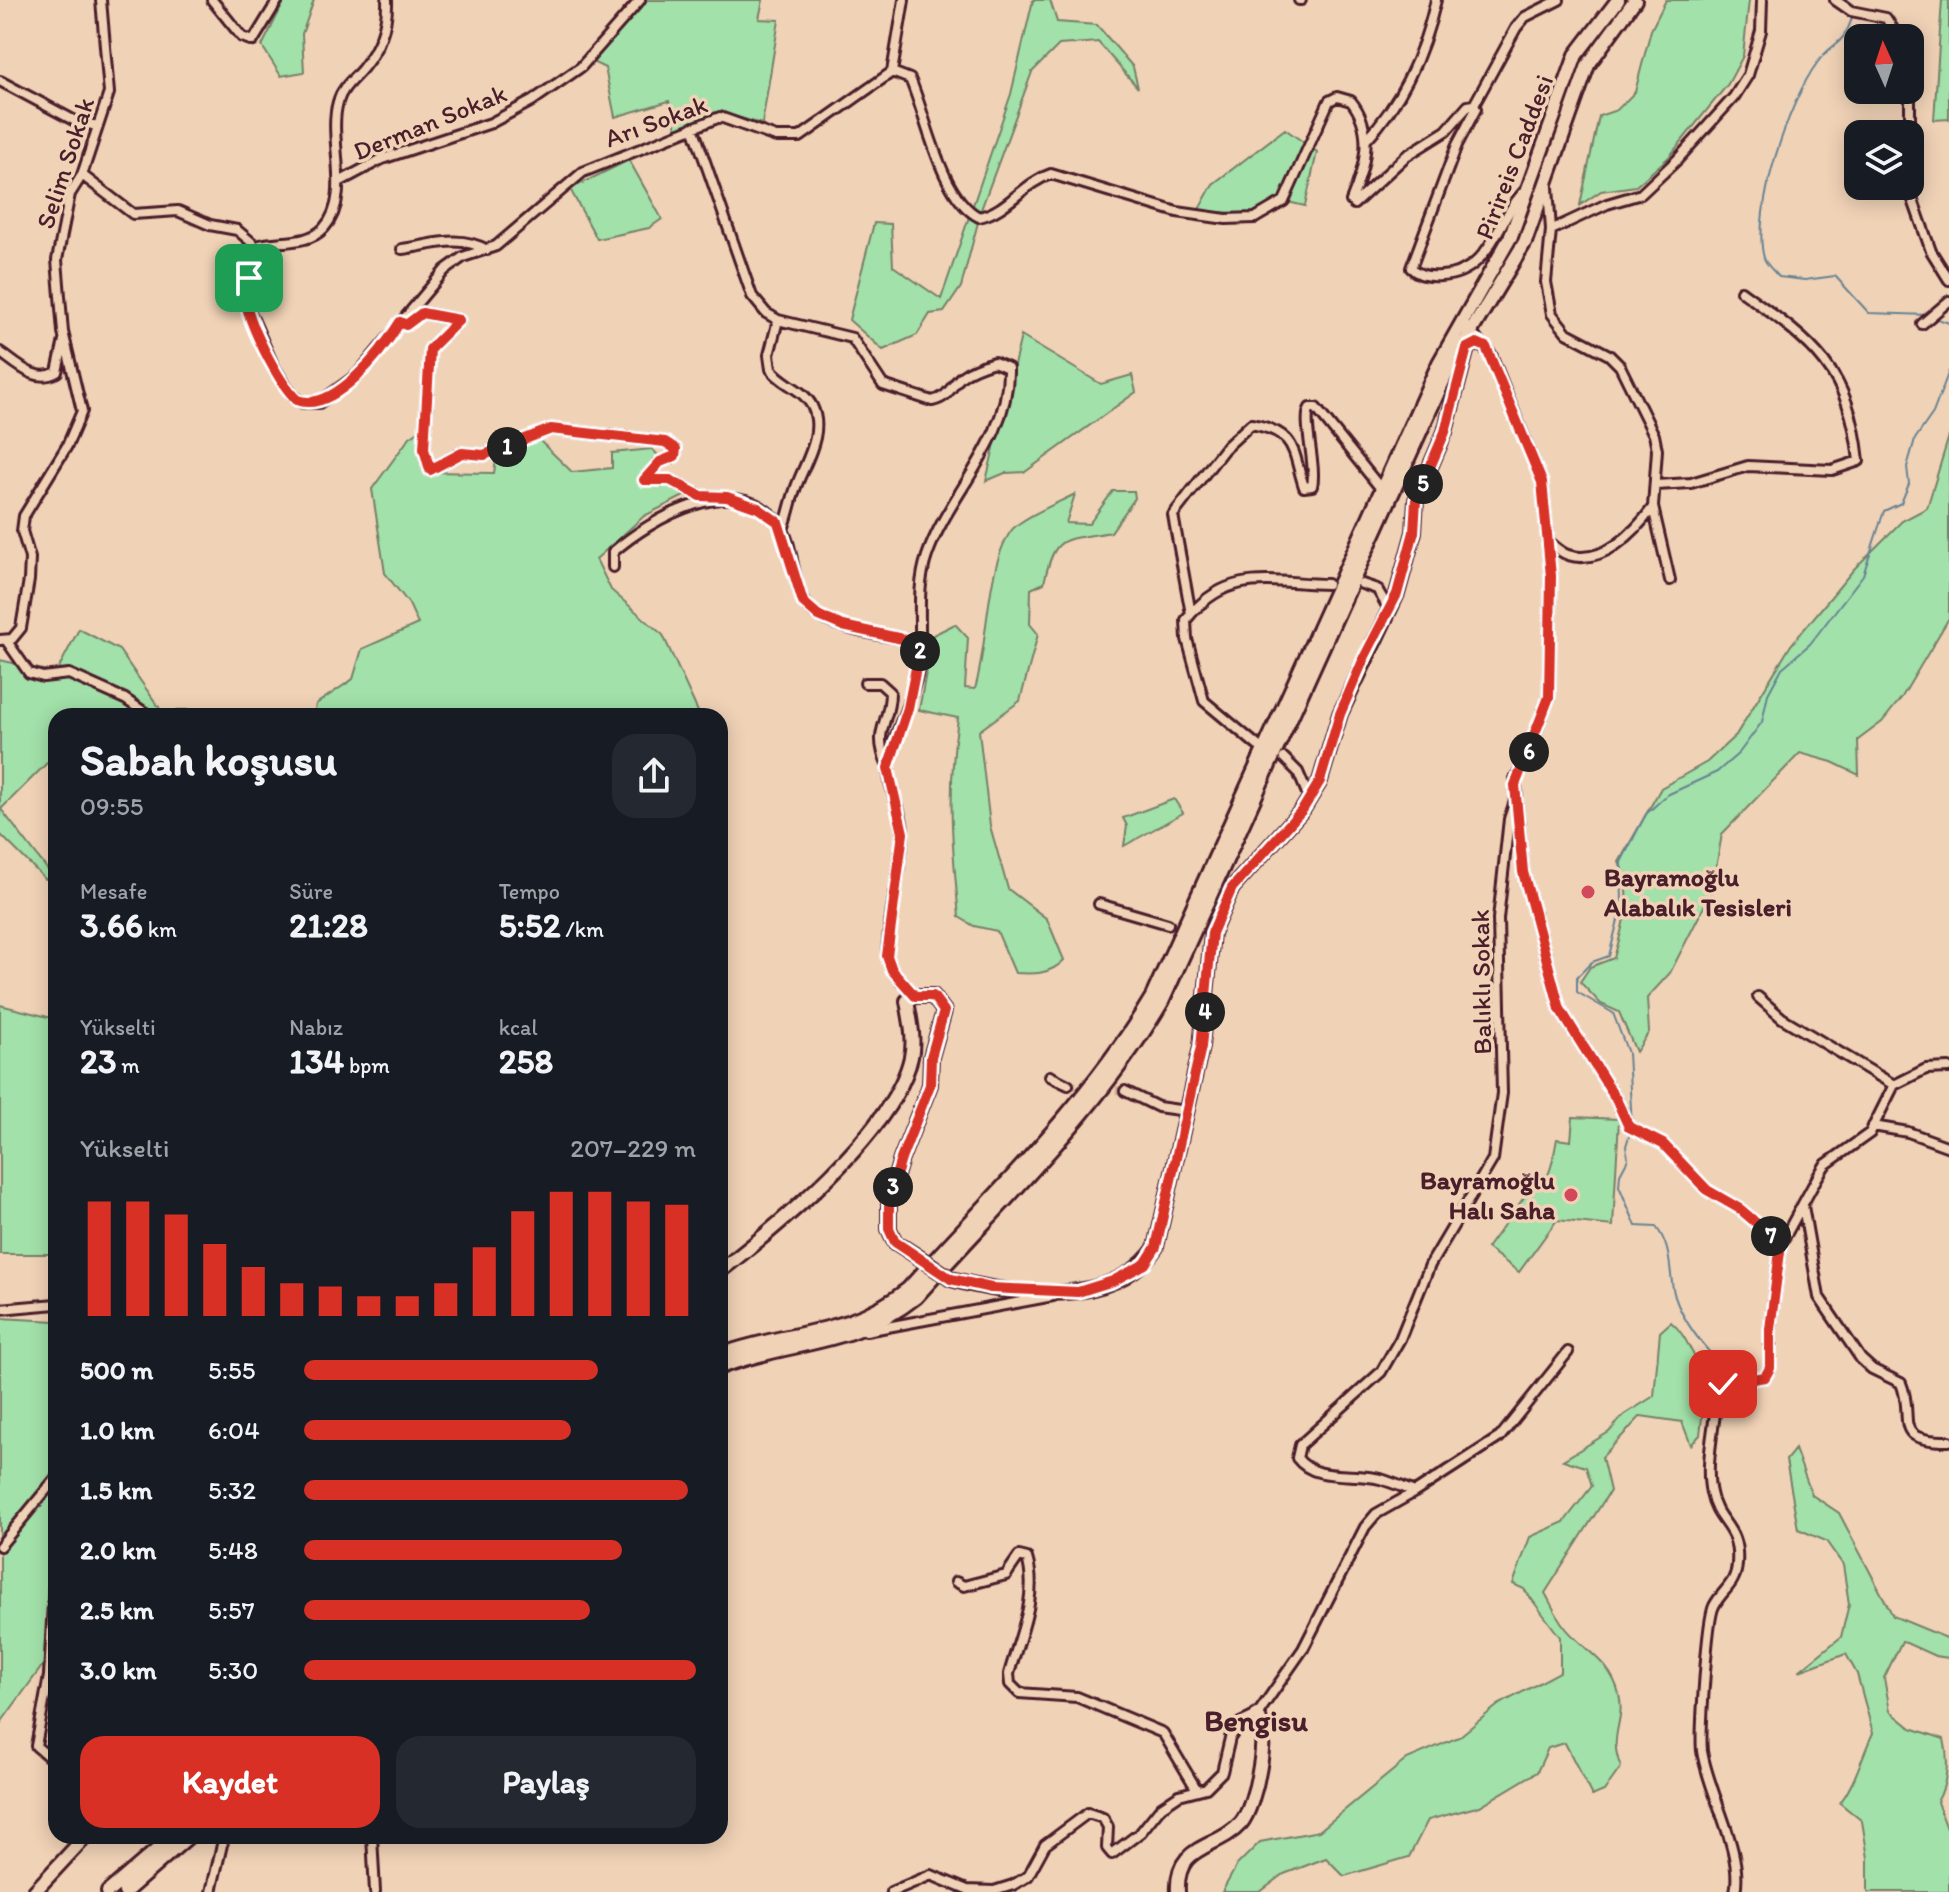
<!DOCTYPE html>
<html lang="tr">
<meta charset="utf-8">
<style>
body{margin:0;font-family:Itim,sans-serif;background:#242831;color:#f1f3f6;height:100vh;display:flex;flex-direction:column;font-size:30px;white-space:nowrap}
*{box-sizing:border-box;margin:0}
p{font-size:26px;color:#9ea1a6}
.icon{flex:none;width:44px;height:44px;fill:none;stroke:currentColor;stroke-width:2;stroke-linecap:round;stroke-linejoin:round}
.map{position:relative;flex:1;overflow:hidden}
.details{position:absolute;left:48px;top:708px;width:680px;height:1136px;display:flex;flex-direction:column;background:#171b24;border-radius:24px;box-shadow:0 4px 20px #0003}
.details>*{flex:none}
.needle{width:52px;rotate:357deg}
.tools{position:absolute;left:1844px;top:24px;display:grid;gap:16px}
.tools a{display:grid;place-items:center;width:80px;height:80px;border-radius:16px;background:#171b24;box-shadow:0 4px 20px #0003;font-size:40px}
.pin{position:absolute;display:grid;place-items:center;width:68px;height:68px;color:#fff;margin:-34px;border-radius:16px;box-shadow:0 4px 12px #0006}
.km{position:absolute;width:40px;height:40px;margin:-20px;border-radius:50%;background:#222;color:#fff;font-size:22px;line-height:40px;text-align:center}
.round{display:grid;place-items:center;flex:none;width:84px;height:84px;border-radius:24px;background:#242831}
.headline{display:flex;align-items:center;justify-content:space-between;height:136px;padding:0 32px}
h1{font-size:44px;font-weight:700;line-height:60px}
.figures{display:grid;grid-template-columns:repeat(3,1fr);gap:12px;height:136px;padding:8px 32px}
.figures div{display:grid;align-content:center}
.figures b{font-size:34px;font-weight:700}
.figures small{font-size:22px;font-weight:400}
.figures p{font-size:22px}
.chart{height:224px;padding:16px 32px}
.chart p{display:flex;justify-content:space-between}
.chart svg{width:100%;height:144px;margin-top:8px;stroke:#d93025;stroke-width:6}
.action{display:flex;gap:16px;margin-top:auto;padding:16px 32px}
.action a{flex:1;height:92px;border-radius:24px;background:#d93025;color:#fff;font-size:32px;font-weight:700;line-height:92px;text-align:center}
.action a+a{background:#242831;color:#f1f3f6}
ul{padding:0 32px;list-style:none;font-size:26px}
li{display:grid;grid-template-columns:128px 96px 1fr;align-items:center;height:60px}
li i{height:20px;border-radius:10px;background:#d93025}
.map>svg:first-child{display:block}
.green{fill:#a2e1a9;stroke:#76806a;stroke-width:2}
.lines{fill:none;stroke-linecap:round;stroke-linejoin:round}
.stream{stroke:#678393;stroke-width:2}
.street-tunnel{stroke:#cfae9a;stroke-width:8;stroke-dasharray:8 4;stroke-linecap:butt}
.street-casing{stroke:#4a1f2b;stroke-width:14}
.secondary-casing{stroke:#4a1f2b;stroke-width:18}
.street{stroke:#f0d2b6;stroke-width:8}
.secondary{stroke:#f0d2b6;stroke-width:12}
.secondary-bridge-casing{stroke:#4a1f2b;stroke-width:18;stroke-linecap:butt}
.secondary-bridge{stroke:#f0d2b6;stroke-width:12}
.route-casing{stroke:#fff;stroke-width:16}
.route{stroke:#d93025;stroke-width:10}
.poi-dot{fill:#d1495b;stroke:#f0d2b6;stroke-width:3}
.labels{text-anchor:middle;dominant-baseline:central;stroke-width:7;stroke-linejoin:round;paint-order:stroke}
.street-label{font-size:26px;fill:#4a1f2b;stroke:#f0d2b6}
.poi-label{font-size:26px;font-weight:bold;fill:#4a1f2b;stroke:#f0d2b6;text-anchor:start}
.quarter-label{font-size:30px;font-weight:bold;fill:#4a1f2b;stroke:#f0d2b6}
</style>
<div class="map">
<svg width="1949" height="1892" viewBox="0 0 1949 1892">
<rect width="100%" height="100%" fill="#f0d2b6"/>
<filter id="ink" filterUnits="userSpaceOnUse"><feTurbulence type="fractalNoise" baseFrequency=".0125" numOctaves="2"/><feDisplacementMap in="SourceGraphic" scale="16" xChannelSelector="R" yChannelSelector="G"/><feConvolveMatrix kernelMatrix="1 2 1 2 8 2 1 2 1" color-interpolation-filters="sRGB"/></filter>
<g filter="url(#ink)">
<path class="green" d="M285 0H314L302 34 304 72 281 76 262 46Z
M647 0H763L759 19 779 20 762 124 726 114 677 131 669 101 615 117 605 68 590 61Z
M1033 0H1050L1057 22 1097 25 1133 67 1138 88 1098 42 1059 45 1032 72 982 207 961 287 944 312 930 314 917 335 883 350 849 320 874 223 891 224 893 266 941 299 1011 94Z
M1666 0H1749L1743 56 1728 84 1669 157 1636 186 1601 191 1580 205 1599 116 1617 110 1635 92 1651 30Z
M1942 0H1949V119L1934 120Z
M1285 129 1317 152 1305 206 1279 200 1255 214 1198 211 1213 184Z
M629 160 662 219 649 228 597 239 570 189Z
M1021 336 1101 384 1132 375 1136 392 1025 472 1005 473 986 481Z
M420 430 426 472 494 473 496 460 538 439 572 472 612 468V453L652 449 660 457 648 471 652 477 688 494 644 516 596 559 611 590 663 635 700 716H314L316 704 353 679 362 649 418 624 409 604 385 573 372 489 410 437Z
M1949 436V618L1902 697 1882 722 1858 740 1859 775 1832 762 1800 753 1722 834 1712 891 1670 973 1647 998 1649 1032 1636 1052 1619 1012 1601 1004 1580 982 1590 967 1614 958C1623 926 1634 893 1619 862L1661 788 1707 762 1736 735 1791 645 1854 569 1902 521 1927 508Z
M1113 491H1134L1135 498 1111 532C1063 541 1055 532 1044 583L1031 589 1030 624 1038 634 1020 701 979 731 990 826 1008 889 1047 919 1064 960C1050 975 1033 974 1015 973L997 931 974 926 959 917C952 846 947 789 958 718L919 710 933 635 955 624 968 638 965 688 975 689C988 645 986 566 1011 531 1019 519 1060 502 1075 494L1066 523 1089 524Z
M79 629 119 650 165 716H56V754L1 809 54 878 45 879 0 834V660L56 673Z
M1174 799 1183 813 1124 846 1127 826 1123 818Z
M0 1005 56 1019V1254H0Z
M1573 1117 1619 1119 1613 1226 1557 1220 1519 1272 1487 1248 1528 1192C1551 1188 1553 1158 1557 1139L1571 1141Z
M0 1318 56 1321V1647L0 1724Z
M1671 1322C1687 1335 1691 1355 1704 1372H1719L1705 1390 1700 1435 1691 1445 1682 1422 1641 1416 1602 1457 1610 1491 1545 1593C1551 1603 1556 1616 1564 1626 1582 1650 1610 1659 1619 1694 1626 1723 1607 1735 1621 1767L1604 1791 1592 1796 1565 1743 1548 1748 1537 1772 1480 1806 1428 1820 1409 1857 1344 1876 1326 1858 1284 1874 1260 1892H1222L1237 1865 1260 1842 1319 1831 1407 1759 1459 1737 1498 1705 1560 1672V1637L1524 1589 1513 1584 1530 1537 1564 1522 1592 1486 1586 1467 1563 1460 1609 1432 1624 1415 1654 1396 1660 1332Z
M1795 1449 1812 1495 1839 1513 1893 1616 1949 1639V1658L1935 1656 1902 1641 1884 1678 1890 1711 1911 1728 1944 1739C1949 1759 1948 1783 1937 1802L1949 1834V1892H1868V1858L1862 1821 1840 1803C1856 1782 1861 1758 1873 1733L1857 1674 1846 1654 1799 1671 1841 1637 1849 1604 1843 1565 1826 1541 1798 1529 1786 1460Z"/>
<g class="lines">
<path class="stream" d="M1848 0 1855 9
M1853 15C1842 50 1834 39 1817 63 1789 101 1751 212 1764 258 1766 265 1774 271 1779 277L1805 280 1835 276 1869 313 1929 315
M1935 318 1949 323
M1632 1127 1628 1053 1613 1013 1577 992V977L1592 962 1609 956 1622 904 1621 862 1646 814 1667 795 1717 772 1739 753 1762 722 1768 694 1782 668 1810 644 1863 575 1884 511 1901 503 1909 484 1907 467 1915 439 1933 413 1949 371
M1630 1133 1626 1146 1628 1159 1620 1174 1619 1186 1636 1226 1656 1227C1671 1246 1669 1266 1673 1289 1677 1311 1697 1339 1713 1356"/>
<path class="street-tunnel" d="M1168 924 1202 932
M1068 1085 1125 1091"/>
<g class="street-casing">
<path id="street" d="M212 0 242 37 253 41 278 0
M387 0C388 25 379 48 363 68 354 79 342 87 338 102 327 139 353 196 324 228 308 245 281 240 260 245L253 253 245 292 249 310 274 367 292 395 303 403H319L357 375 445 270 463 257 496 246 583 172 720 117 776 137H800L892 72
M1299 0H1301
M1835 0 1851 11 1886 18 1899 38
M892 72 910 79C927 117 940 197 979 217 1008 211 1023 183 1051 174L1177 212 1226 219 1255 218 1284 201 1329 101 1337 97 1351 101C1375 131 1365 168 1351 201L1354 204 1406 156 1446 131 1468 106 1474 105 1516 28 1525 17 1559 0
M892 72 904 0
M1910 79V138
M0 81 77 122 98 126
M1474 105 1476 109 1457 145 1411 268C1419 276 1430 277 1441 276 1493 273 1496 217 1527 189
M693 127 752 296 766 313 778 320 852 338 883 385 932 401C949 398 951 385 962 376 971 369 984 365 994 362L1008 368C1010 441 949 492 927 556 914 593 924 633 918 671 912 703 893 732 889 764 886 788 904 812 903 835 900 876 888 916 887 956L892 970 915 996
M1366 140C1403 101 1424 52 1436 0
M82 175 133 214 178 211 210 225 237 230 256 246
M339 182 382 159 491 123 532 101 581 67 640 0
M1908 186 1931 251 1949 280
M1548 187 1551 230 1546 282 1552 314 1567 333 1609 355 1620 366 1654 435 1657 450 1653 507 1670 580
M1551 230 1607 204 1641 194 1677 160 1734 97 1748 75 1761 31 1762 0
M402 249C433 245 458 234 487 250
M778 320 769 355 771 369C781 384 803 388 812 406 826 434 803 465 795 490 790 504 788 518 782 532
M400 322 406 325 422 313 459 320 430 349 424 449 430 470 462 453 484 455 551 429 665 442 676 449 675 456 660 462 644 480H670L700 496 727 497
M1922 324 1949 301
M0 352C17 364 36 384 57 372L64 340
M1656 485 1691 483 1748 466 1832 470 1859 461C1849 367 1813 343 1741 291
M1547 540C1553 545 1561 553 1568 555 1603 566 1636 531 1653 507
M613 567V552C651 519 736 469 778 522 800 550 786 596 819 616 847 633 889 635 921 643
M1327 584C1273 583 1231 568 1191 614L1173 515 1224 449 1251 424C1298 432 1292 451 1304 487L1312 486C1317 466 1302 420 1310 408H1316L1382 490
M1362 584 1377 589 1390 611
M1191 614 1186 620 1187 639 1204 701 1258 746
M0 640 12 639 21 628 29 580 30 558 22 531 24 516 67 446 82 411 63 332 57 260 70 194 82 175 109 93 101 0
M6 640 29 673 43 677 69 674 125 699 150 716
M865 683H880L890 692C890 726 871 728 888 767
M179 716H196
M449 716H451
M1284 758 1298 772 1309 798
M1517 802 1523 872 1560 1009 1616 1099 1629 1127 1663 1144 1707 1190 1740 1209 1781 1244
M1099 904 1168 924
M1758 997 1782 1018 1894 1085
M1050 1076 1068 1085
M1125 1091 1158 1107 1186 1111
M1873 1126 1908 1132 1949 1147
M1803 1206 1819 1297 1861 1359 1872 1369 1901 1383C1916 1419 1888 1441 1949 1441
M0 1309 56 1304
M866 1331 1053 1296
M1415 1492 1500 1437 1568 1352
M0 1546 56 1478
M56 1547 49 1676 36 1746 56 1763
M956 1582 964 1586 1006 1575 1019 1556 1027 1558C1039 1597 1019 1637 1009 1674L1010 1684 1019 1693 1077 1697 1163 1733 1197 1790
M372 1836 375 1892
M211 1892 224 1836
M891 1892 931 1875 967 1890 994 1891 1013 1885 1028 1876 1045 1845 1088 1813 1103 1818 1108 1827 1107 1848 1112 1854 1141 1832 1161 1807 1179 1795 1206 1788 1222 1772 1230 1738 1240 1723 1257 1715 1303 1649 1365 1527 1376 1514 1415 1492C1404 1488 1392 1482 1380 1479 1353 1472 1315 1482 1297 1458L1300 1445 1381 1372 1400 1339 1430 1265 1493 1159 1502 1093 1498 919 1509 819 1517 795 1515 778 1523 767 1549 697 1551 576 1542 482 1491 354 1477 343
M1735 1892C1744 1852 1708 1792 1702 1751 1700 1733 1707 1619 1714 1606 1722 1590 1736 1585 1737 1564 1740 1525 1717 1525 1711 1493 1704 1463 1716 1423 1717 1391L1723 1384 1765 1377 1770 1368V1329L1781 1244 1817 1178 1825 1165 1870 1133 1894 1085 1926 1069 1949 1068"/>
</g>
<g class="secondary-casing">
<path id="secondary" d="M720 1271C778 1226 895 1130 911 1057 915 1039 910 1019 907 1001L915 996H933L944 1011 931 1057 930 1085 901 1159 889 1199V1229L895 1242 926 1262
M951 1279C1013 1296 1115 1309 1156 1247L1201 1047 1212 933 1232 888 1303 809 1320 781 1340 714 1397 594 1414 532 1416 500 1445 432 1467 348 1477 343 1467 329
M720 1355C787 1330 848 1337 908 1289 992 1196 1087 1106 1152 997L1439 363 1511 236 1576 55 1618 0
M720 1367C791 1340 852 1348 916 1297 1000 1203 1097 1112 1162 1002L1449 368 1525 242 1588 65 1635 0
M34 1892 86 1836
M108 1892 173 1836
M125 1892 189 1836
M1178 1892C1175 1843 1217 1850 1241 1823 1255 1807 1271 1731 1257 1715"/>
</g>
<use href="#street" class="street"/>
<use href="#secondary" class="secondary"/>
<g class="secondary-bridge-casing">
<path id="secondary-bridge" d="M926 1262 951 1279"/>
</g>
<use href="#secondary-bridge" class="secondary-bridge"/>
</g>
</g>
<g class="lines" filter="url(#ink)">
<g class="route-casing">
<path id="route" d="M249 278C247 285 244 291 245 297 248 323 278 382 297 400 334 414 383 350 400 322L406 325 422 313 459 320 430 349 424 449 430 470 462 453 484 455 551 429 665 442 676 449 675 456 660 462 644 480H670L700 496 727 497 758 508 778 522 803 602 819 616 843 626 921 643 908 708 888 768 903 833 887 956 892 970 915 996H933L944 1011 931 1057 930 1085 901 1159 889 1199V1229L895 1242 951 1279 991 1288 1078 1292 1113 1281 1145 1264 1156 1247 1201 1047 1212 933 1232 888 1303 809 1320 781 1340 714 1365 656 1397 594 1414 532 1416 500 1445 432 1467 348 1477 343 1486 347 1542 482 1551 576 1549 697 1515 785 1523 872 1560 1009 1616 1099 1629 1127 1663 1144 1707 1190 1740 1209 1781 1244 1770 1329V1368L1765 1377 1723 1384"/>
</g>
<use href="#route" class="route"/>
</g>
<g class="poi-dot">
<circle cx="1588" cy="892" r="8"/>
<circle cx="1571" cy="1195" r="8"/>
</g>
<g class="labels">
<g class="street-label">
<text transform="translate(656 121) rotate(-20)">Arı Sokak</text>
<text transform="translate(430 122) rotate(-22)">Derman Sokak</text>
<text transform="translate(1514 157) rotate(-69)">Pirireis Caddesi</text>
<text transform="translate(65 163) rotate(-72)">Selim Sokak</text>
<text transform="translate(1481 982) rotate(-91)">Balıklı Sokak</text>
</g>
<g class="poi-label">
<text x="1604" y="877">Bayramoğlu<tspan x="1604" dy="30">Alabalık Tesisleri</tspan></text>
<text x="1555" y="1180" text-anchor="end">Bayramoğlu<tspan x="1555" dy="30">Halı Saha</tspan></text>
</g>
<g class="quarter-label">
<text x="1256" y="1720">Bengisu</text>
</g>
</g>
</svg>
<div class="tools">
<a><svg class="needle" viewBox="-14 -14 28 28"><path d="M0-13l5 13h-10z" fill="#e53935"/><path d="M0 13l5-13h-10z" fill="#9ea1a6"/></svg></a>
<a><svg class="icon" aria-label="layers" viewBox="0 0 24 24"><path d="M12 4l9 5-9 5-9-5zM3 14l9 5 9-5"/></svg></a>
</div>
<div class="pin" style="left:249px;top:278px;background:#1e9e55"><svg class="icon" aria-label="arrive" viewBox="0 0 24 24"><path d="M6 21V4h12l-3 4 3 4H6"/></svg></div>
<div class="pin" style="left:1723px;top:1384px;background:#d93025"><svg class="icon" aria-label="check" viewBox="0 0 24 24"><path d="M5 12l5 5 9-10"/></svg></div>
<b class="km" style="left:507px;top:447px">1</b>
<b class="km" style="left:920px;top:651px">2</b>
<b class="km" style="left:893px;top:1187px">3</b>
<b class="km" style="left:1205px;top:1012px">4</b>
<b class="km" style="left:1423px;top:484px">5</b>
<b class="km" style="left:1529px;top:752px">6</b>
<b class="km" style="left:1771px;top:1236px">7</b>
<section class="details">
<div class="headline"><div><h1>Sabah koşusu</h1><p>09:55</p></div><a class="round"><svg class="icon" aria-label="share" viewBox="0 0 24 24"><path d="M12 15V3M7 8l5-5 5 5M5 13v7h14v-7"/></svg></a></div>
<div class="figures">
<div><p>Mesafe</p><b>3.66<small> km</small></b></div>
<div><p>Süre</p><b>21:28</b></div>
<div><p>Tempo</p><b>5:52<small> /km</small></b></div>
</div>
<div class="figures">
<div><p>Yükselti</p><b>23<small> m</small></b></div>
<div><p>Nabız</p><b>134<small> bpm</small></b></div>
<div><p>kcal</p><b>258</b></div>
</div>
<div class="chart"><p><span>Yükselti</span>207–229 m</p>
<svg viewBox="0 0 160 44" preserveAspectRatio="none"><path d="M5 44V9M15 44V9M25 44V13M35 44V22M45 44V29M55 44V34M65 44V35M75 44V38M85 44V38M95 44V34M105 44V23M115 44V12M125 44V6M135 44V6M145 44V9M155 44V10"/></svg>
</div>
<ul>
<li><b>500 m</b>5:55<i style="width:75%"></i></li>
<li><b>1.0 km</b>6:04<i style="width:68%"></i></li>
<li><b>1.5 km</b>5:32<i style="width:98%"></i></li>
<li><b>2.0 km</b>5:48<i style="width:81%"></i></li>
<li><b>2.5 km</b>5:57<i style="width:73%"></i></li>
<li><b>3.0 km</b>5:30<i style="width:100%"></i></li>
</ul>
<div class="action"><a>Kaydet</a><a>Paylaş</a></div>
</section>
</div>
